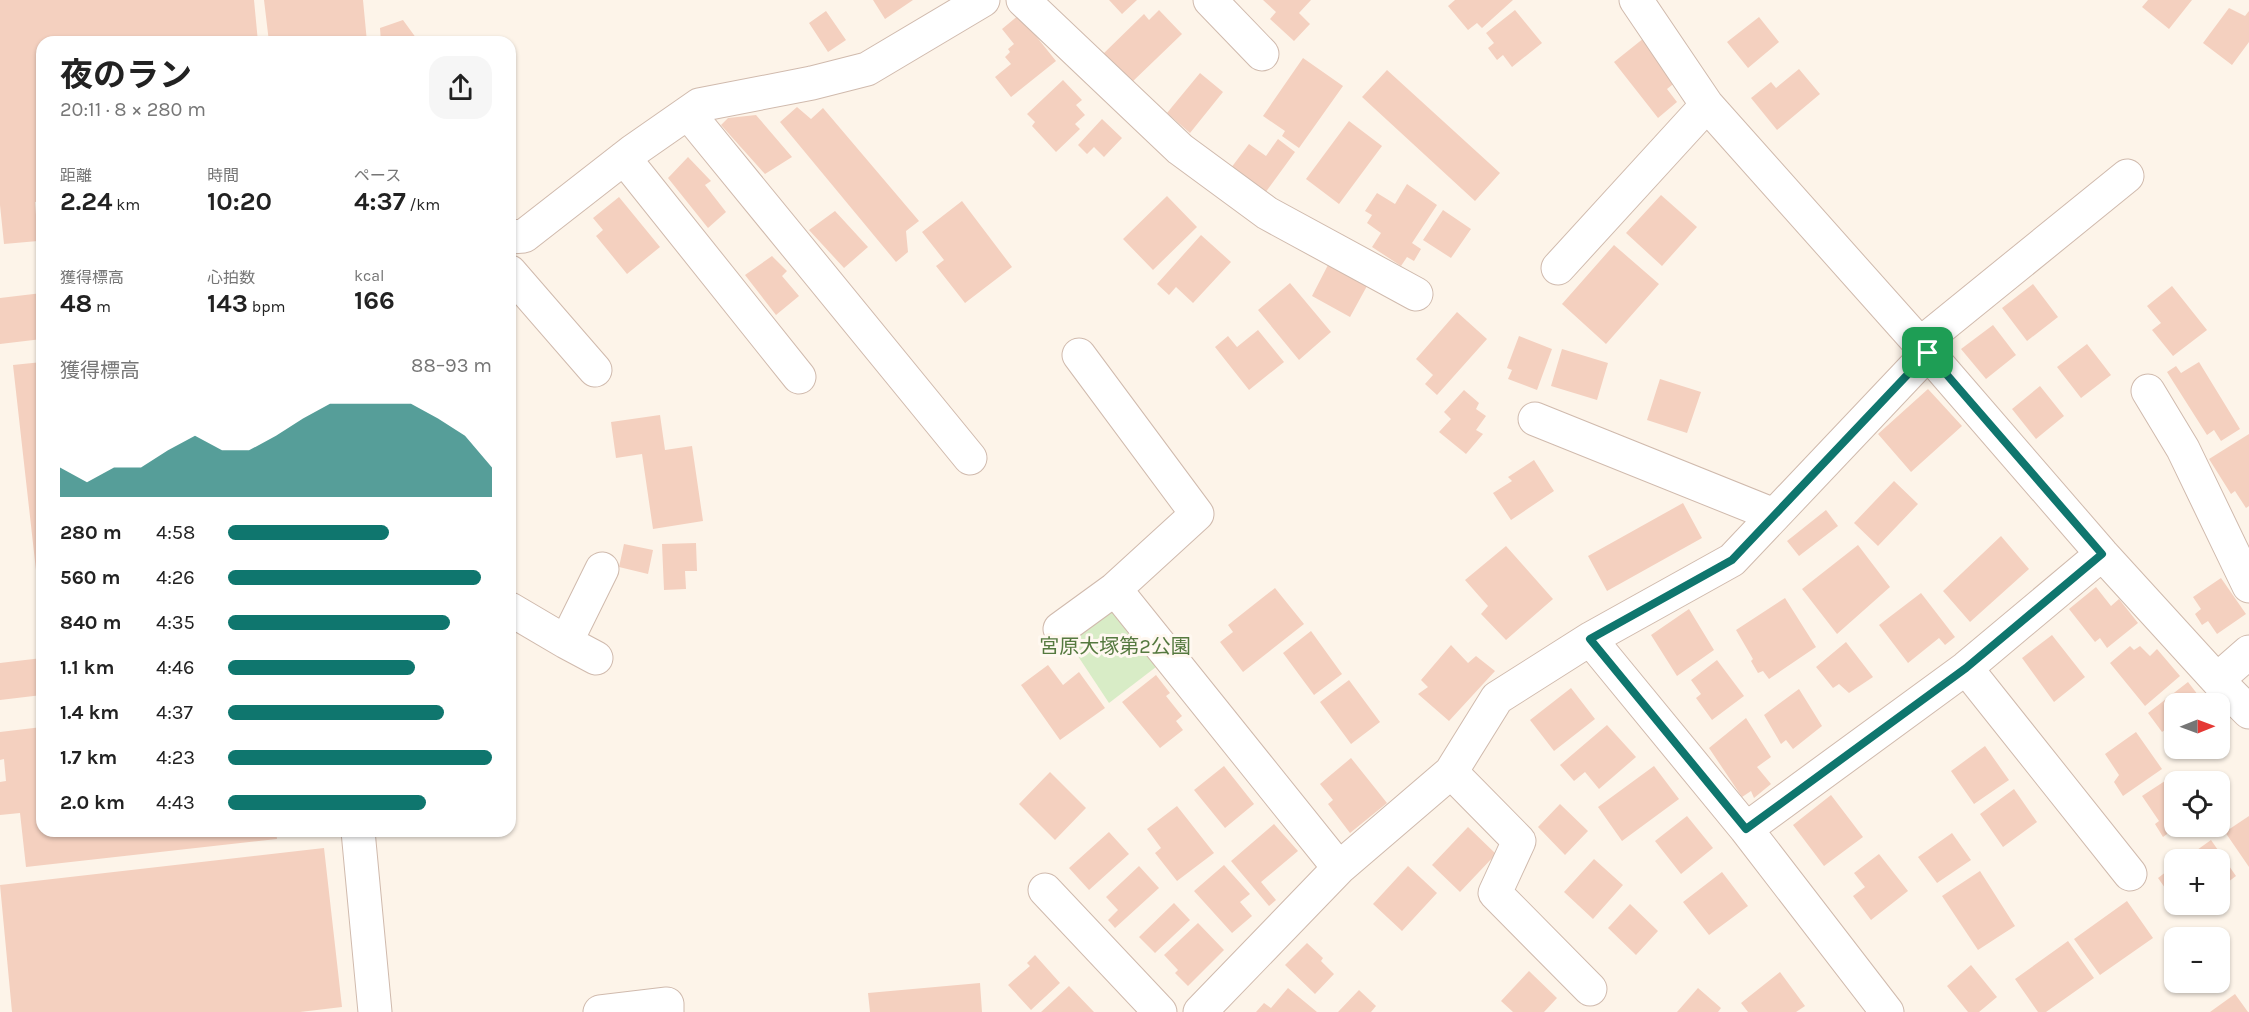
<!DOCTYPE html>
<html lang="ja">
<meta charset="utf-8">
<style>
body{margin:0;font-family:Karla,"Noto Sans JP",sans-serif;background:#f6f6f6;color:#222;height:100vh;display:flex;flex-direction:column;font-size:22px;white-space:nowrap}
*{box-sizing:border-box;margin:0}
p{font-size:20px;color:#767676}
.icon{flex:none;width:33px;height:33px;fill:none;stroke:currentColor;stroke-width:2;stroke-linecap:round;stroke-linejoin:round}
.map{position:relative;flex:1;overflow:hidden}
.panel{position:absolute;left:36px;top:36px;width:480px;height:801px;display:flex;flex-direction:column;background:#fff;border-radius:18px;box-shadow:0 2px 4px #0004}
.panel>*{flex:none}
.needle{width:39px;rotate:89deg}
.tools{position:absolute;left:2164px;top:693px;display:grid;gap:12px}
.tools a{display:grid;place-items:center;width:66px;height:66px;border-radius:12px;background:#fff;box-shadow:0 2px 4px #0004;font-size:30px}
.pin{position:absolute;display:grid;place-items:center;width:51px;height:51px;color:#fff;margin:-26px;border-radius:12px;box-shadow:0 3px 9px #0006}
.round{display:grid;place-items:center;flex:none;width:63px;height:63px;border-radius:18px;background:#f6f6f6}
.head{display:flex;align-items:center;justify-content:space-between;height:102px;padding:0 24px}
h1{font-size:33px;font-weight:700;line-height:45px}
.stats{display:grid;grid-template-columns:repeat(3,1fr);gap:9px;height:102px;padding:6px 24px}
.stats div{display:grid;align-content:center}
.stats b{font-size:26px;font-weight:700}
.stats small{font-size:16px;font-weight:400}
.stats p{font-size:16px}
.chart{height:168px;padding:12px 24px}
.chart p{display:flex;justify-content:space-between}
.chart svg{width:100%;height:108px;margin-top:6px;fill:#0f766e;opacity:.7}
ul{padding:0 24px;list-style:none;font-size:20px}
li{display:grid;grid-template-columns:96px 72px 1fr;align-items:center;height:45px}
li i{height:15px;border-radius:8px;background:#0f766e}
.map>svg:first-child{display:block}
.green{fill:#d8ecc6}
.building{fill:#f4d0bf}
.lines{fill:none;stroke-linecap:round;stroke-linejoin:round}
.street-casing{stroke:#d0baad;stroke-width:35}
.street{stroke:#fff;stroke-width:33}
.route-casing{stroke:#fff;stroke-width:12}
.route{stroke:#0f766e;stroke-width:8}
.labels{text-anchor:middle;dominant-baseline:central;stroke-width:6;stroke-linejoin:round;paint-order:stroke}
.park-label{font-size:20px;fill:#55793f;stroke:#fff8f0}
</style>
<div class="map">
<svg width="2249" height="1012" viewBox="0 0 2249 1012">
<rect width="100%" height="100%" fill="#fdf4e9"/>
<path class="green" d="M1115 589 1169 657 1109 703 1060 629Z"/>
<path class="building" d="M0 0H254L258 42H42V201L35 202 38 241 4 244 0 205Z
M264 0H363L367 42H269Z
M873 0H913L885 19Z
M1109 0H1137L1122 14Z
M1263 0H1311L1299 13 1310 24 1294 41 1270 19 1276 12Z
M1455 0H1513L1482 28 1477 23 1468 30 1448 6Z
M2148 0H2192L2169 29 2142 7Z
M2229 8 2245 16 2249 11V42L2232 65 2203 43Z
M1159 10 1182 34 1130 84 1102 55 1144 14 1149 20Z
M1515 10 1542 43 1512 67 1503 55 1497 60 1488 48 1494 43 1486 33Z
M826 11 846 40 828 52 809 23Z
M1019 15 1056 61 1011 97 995 77 1011 64 1005 57 1010 52 1008 49 1014 44 1002 29Z
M1759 17 1779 42 1748 68 1727 42Z
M403 20 419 42H381L380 28Z
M1644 38 1677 81 1667 89 1677 102 1658 118 1614 62Z
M1303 58 1343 86 1299 148 1282 136 1285 131 1263 116Z
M1799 69 1820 94 1777 130 1751 98 1771 82 1776 88Z
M1387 70 1500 173 1475 201 1362 97Z
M1200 73 1223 92 1190 133 1167 113Z
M1063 80 1082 100 1076 105 1085 115 1075 124 1080 129 1056 152 1032 126 1035 122 1027 114Z
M797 107 811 119 823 108 919 221 906 231 908 252 896 262 780 122Z
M756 115 792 157 765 174 721 125 728 118Z
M1102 119 1122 138 1104 157 1094 147 1087 154 1078 145Z
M1349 121 1382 146 1339 204 1306 179Z
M1278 139 1295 152 1265 193 1231 168 1249 144 1266 156Z
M688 157 711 181 705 185 726 212 708 228 668 178Z
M1407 184 1437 205 1412 243 1421 249 1414 261 1407 257 1401 266 1372 247 1381 233 1367 223 1372 215 1365 211 1377 193 1395 204Z
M1661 195 1697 227 1662 266 1626 233Z
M1167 196 1197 227 1153 270 1123 239Z
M619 197 660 247 627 274 596 236 603 230 593 218Z
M962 201 1012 267 965 303 936 266 944 260 922 232Z
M1443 210 1471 229 1451 258 1423 240Z
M835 211 868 247 844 268 809 230Z
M1201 235 1231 262 1193 303 1176 287 1169 295 1157 284Z
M1614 245 1659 284 1606 344 1562 304Z
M772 256 787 271 782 276 799 296 776 315 745 275Z
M1328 265 1367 286 1350 317 1312 296Z
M1290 283 1331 332 1299 360 1258 310Z
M2033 284 2058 317 2027 341 2002 308Z
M2172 286 2207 330 2173 356 2152 330 2161 323 2147 306Z
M42 293V339L0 344V298Z
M1457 312 1487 339 1437 395 1425 384 1433 375 1416 359Z
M1993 325 2016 355 1986 379 1961 349Z
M1258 330 1284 362 1249 390 1215 347 1228 336 1237 347Z
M1519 336 1552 349 1537 390 1508 379 1512 370 1507 368Z
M2087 344 2111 375 2081 398 2057 367Z
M1562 349 1608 363 1597 400 1551 386Z
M42 362V578L37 579 13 365Z
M2199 362 2240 429 2221 441 2214 430 2207 435 2167 372 2176 366 2181 373Z
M1660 379 1701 392 1687 433 1647 420Z
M2040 386 2064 416 2036 439 2012 409Z
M1928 389 1962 426 1911 472 1878 434Z
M1464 390 1479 403 1476 409 1486 416 1476 430 1483 434 1466 454 1439 432 1451 419 1444 412Z
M660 415 665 450 692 446 703 521 653 529 642 454 616 458 611 422Z
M2249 434V506L2246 508 2235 491 2231 494 2209 459Z
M1534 460 1554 491 1511 520 1493 493 1512 481 1508 477Z
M1894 481 1918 504 1878 546 1854 523Z
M1683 503 1702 538 1607 591 1588 556Z
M1826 510 1838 526 1799 556 1787 541Z
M2001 536 2029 569 1970 622 1943 591Z
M696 543 697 571H685L686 589 664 590 662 544Z
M624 544 653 550 648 574 619 567Z
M1858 545 1890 587 1837 634 1802 589Z
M1506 546 1553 599 1506 640 1481 614 1488 606 1465 580Z
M2221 578 2246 614 2217 634 2208 621 2202 625 2195 614 2201 609 2193 597Z
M2096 587 2111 606 2119 599 2138 623 2107 648 2100 638 2095 642 2069 609Z
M1275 588 1304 624 1243 672 1220 642 1233 632 1228 625Z
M1921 593 1955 637 1945 645 1939 638 1908 663 1879 625Z
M1785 598 1816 647 1769 679 1763 671 1758 673 1751 661 1753 659 1736 630Z
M1689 609 1714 650 1677 676 1651 635Z
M1311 631 1342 674 1314 695 1283 653Z
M2052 635 2085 677 2054 702 2022 658Z
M1846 642 1873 677 1849 693 1839 684 1833 688 1816 667Z
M1451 645 1468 663 1476 656 1495 671 1449 721 1418 694 1428 687 1421 680Z
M2130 646 2134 650 2140 646 2150 656 2157 649 2180 676 2145 706 2110 663Z
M42 658V695L0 700V663Z
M1717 660 1744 696 1712 720 1696 698 1701 694 1691 680Z
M1048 665 1063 685 1079 672 1105 708 1060 740 1021 685Z
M1156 675 1170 693 1166 696 1182 716 1176 721 1183 730 1160 748 1122 702Z
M1349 680 1380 722 1351 744 1320 702Z
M2188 682 2205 704H2175V732L2170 726 2162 732 2148 713Z
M1571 688 1595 719 1554 751 1530 720Z
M1799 689 1822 726 1793 749 1786 740 1781 744 1764 715Z
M1746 718 1771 757 1757 767 1771 784 1754 798 1751 791 1742 797 1709 748Z
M1607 725 1636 757 1599 789 1585 772 1574 781 1560 765Z
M42 727V831H276L277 839 26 867 20 813 0 815V782L6 781 4 759 0 760V732Z
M2136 732 2162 769 2123 796 2114 782 2119 775 2105 754Z
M1985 746 2009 780 1974 804 1951 771Z
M1351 758 1387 803 1350 833 1328 804 1333 800 1320 784Z
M1224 766 1254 804 1225 828 1194 790Z
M1654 766 1679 799 1622 841 1598 807Z
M1050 772 1086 808 1055 840 1019 804Z
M2171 777 2175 783V826H2178L2163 837 2155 824 2159 821 2142 796Z
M2014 789 2037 822 2003 847 1980 814Z
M1831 795 1863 837 1824 866 1793 825Z
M1560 804 1588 831 1565 855 1538 827Z
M1177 806 1214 853 1177 881 1155 853 1161 848 1147 829Z
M1687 816 1713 848 1681 874 1655 841Z
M2249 816V867L2225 832Z
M1274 824 1298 851 1261 882 1276 900 1269 906 1231 861Z
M1468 827 1496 854 1460 892 1432 865Z
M1109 832 1129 854 1089 890 1069 868Z
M1952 833 1971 860 1937 883 1918 857Z
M2211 840 2236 876 2220 888V860H2183Z
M324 848 342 1007 300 1012H12L0 885Z
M1879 854 1908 891 1871 920 1853 896 1865 887 1854 873Z
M1594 859 1623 885 1593 919 1564 892Z
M1224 865 1250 894 1240 902 1252 916 1232 933 1194 891Z
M2175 865V902L2158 878Z
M1139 866 1159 888 1115 928 1108 920 1118 910 1106 897Z
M1408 866 1437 893 1402 931 1373 904Z
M1980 871 2015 926 1978 950 1942 896Z
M1722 872 1748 906 1709 935 1683 902Z
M2127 901 2153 938 2100 975 2074 939Z
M1174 903 1190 920 1155 953 1139 937Z
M1630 904 1658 931 1636 955 1608 928Z
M2177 904H2197L2183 914Z
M1198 923 1224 950 1188 986 1175 973 1178 970 1164 955Z
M2068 941 2094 978 2046 1012H2038L2015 979Z
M1307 943 1323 958 1321 961 1334 974 1315 994 1285 965Z
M1035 955 1060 983 1031 1010 1008 985 1030 966 1027 963Z
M1971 965 1997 997 1979 1012H1968L1947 986Z
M1529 971 1557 998 1544 1012H1513L1501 1001Z
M1780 972 1805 1006 1796 1012H1748L1741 1003Z
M980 983 982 1012H870L868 993Z
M1069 986 1094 1012H1041Z
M1288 988 1317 1012H1256L1264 1003 1271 1008Z
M1698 988 1721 1008 1718 1012H1677Z
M1359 990 1376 1006 1371 1012H1338Z
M2235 994 2248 1012H2210Z"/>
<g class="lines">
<g class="street-casing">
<path id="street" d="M1023 0 1180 149 1267 213 1416 294
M1210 0 1262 54
M1636 0 1707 105 1928 353 2102 554 2217 680 2249 712
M688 113 970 458
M624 158 799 377
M510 237 524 236 633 151 699 105 812 83 867 69 983 0
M1558 268 1707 105
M510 272 595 370
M1920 344 2127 176
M2148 391 2183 449 2249 586
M1535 419 1774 515
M1115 589 1339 868
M510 609 566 642 602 569
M1060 629 1115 589 1197 514 1079 355
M1590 639 1746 829 1887 1012
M566 642 596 658
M1966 668 2130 874
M2217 680 2249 652
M1451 772 1519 841 1495 893 1590 989
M1746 829 1966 668 2102 554
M358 831 375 1012
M1045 890 1160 1012
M600 1012 667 1004V1012
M1200 1012 1339 868 1451 772 1497 698 1590 639 1732 560 1928 353"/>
</g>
<use href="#street" class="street"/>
</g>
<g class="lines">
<g class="route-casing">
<path id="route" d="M1928 353 2102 554 1966 668 1746 829 1590 639 1732 560Z"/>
</g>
<use href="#route" class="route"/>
</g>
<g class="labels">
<g class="park-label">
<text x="1115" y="646">宮原大塚第2公園</text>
</g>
</g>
</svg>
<div class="tools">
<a><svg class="needle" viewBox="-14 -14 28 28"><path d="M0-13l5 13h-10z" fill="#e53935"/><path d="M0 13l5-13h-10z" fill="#767676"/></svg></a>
<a><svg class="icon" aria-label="locate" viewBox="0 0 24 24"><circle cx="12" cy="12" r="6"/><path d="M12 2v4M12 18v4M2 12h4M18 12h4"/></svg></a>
<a>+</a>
<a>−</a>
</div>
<div class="pin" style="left:1928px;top:353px;background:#1e9e55"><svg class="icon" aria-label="arrive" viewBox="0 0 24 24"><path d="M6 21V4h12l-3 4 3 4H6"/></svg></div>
<section class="panel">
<div class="head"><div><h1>夜のラン</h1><p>20:11 · 8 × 280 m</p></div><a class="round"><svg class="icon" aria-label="share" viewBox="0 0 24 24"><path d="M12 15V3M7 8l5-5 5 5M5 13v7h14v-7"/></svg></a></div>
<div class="stats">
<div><p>距離</p><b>2.24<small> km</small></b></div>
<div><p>時間</p><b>10:20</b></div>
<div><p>ペース</p><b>4:37<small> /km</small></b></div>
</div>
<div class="stats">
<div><p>獲得標高</p><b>48<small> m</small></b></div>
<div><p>心拍数</p><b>143<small> bpm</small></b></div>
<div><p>kcal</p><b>166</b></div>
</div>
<div class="chart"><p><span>獲得標高</span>88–93 m</p>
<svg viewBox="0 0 160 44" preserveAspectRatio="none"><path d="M0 44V32L10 38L20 32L30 32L40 25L50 19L60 25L70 25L80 19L90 12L100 6L110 6L120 6L130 6L140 12L150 19L160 32V44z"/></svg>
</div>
<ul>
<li><b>280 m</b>4:58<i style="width:61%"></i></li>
<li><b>560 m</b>4:26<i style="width:96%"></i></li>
<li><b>840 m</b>4:35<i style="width:84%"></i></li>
<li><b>1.1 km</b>4:46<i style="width:71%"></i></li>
<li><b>1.4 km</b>4:37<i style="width:82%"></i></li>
<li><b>1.7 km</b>4:23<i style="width:100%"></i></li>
<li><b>2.0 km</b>4:43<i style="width:75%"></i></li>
</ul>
</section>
</div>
